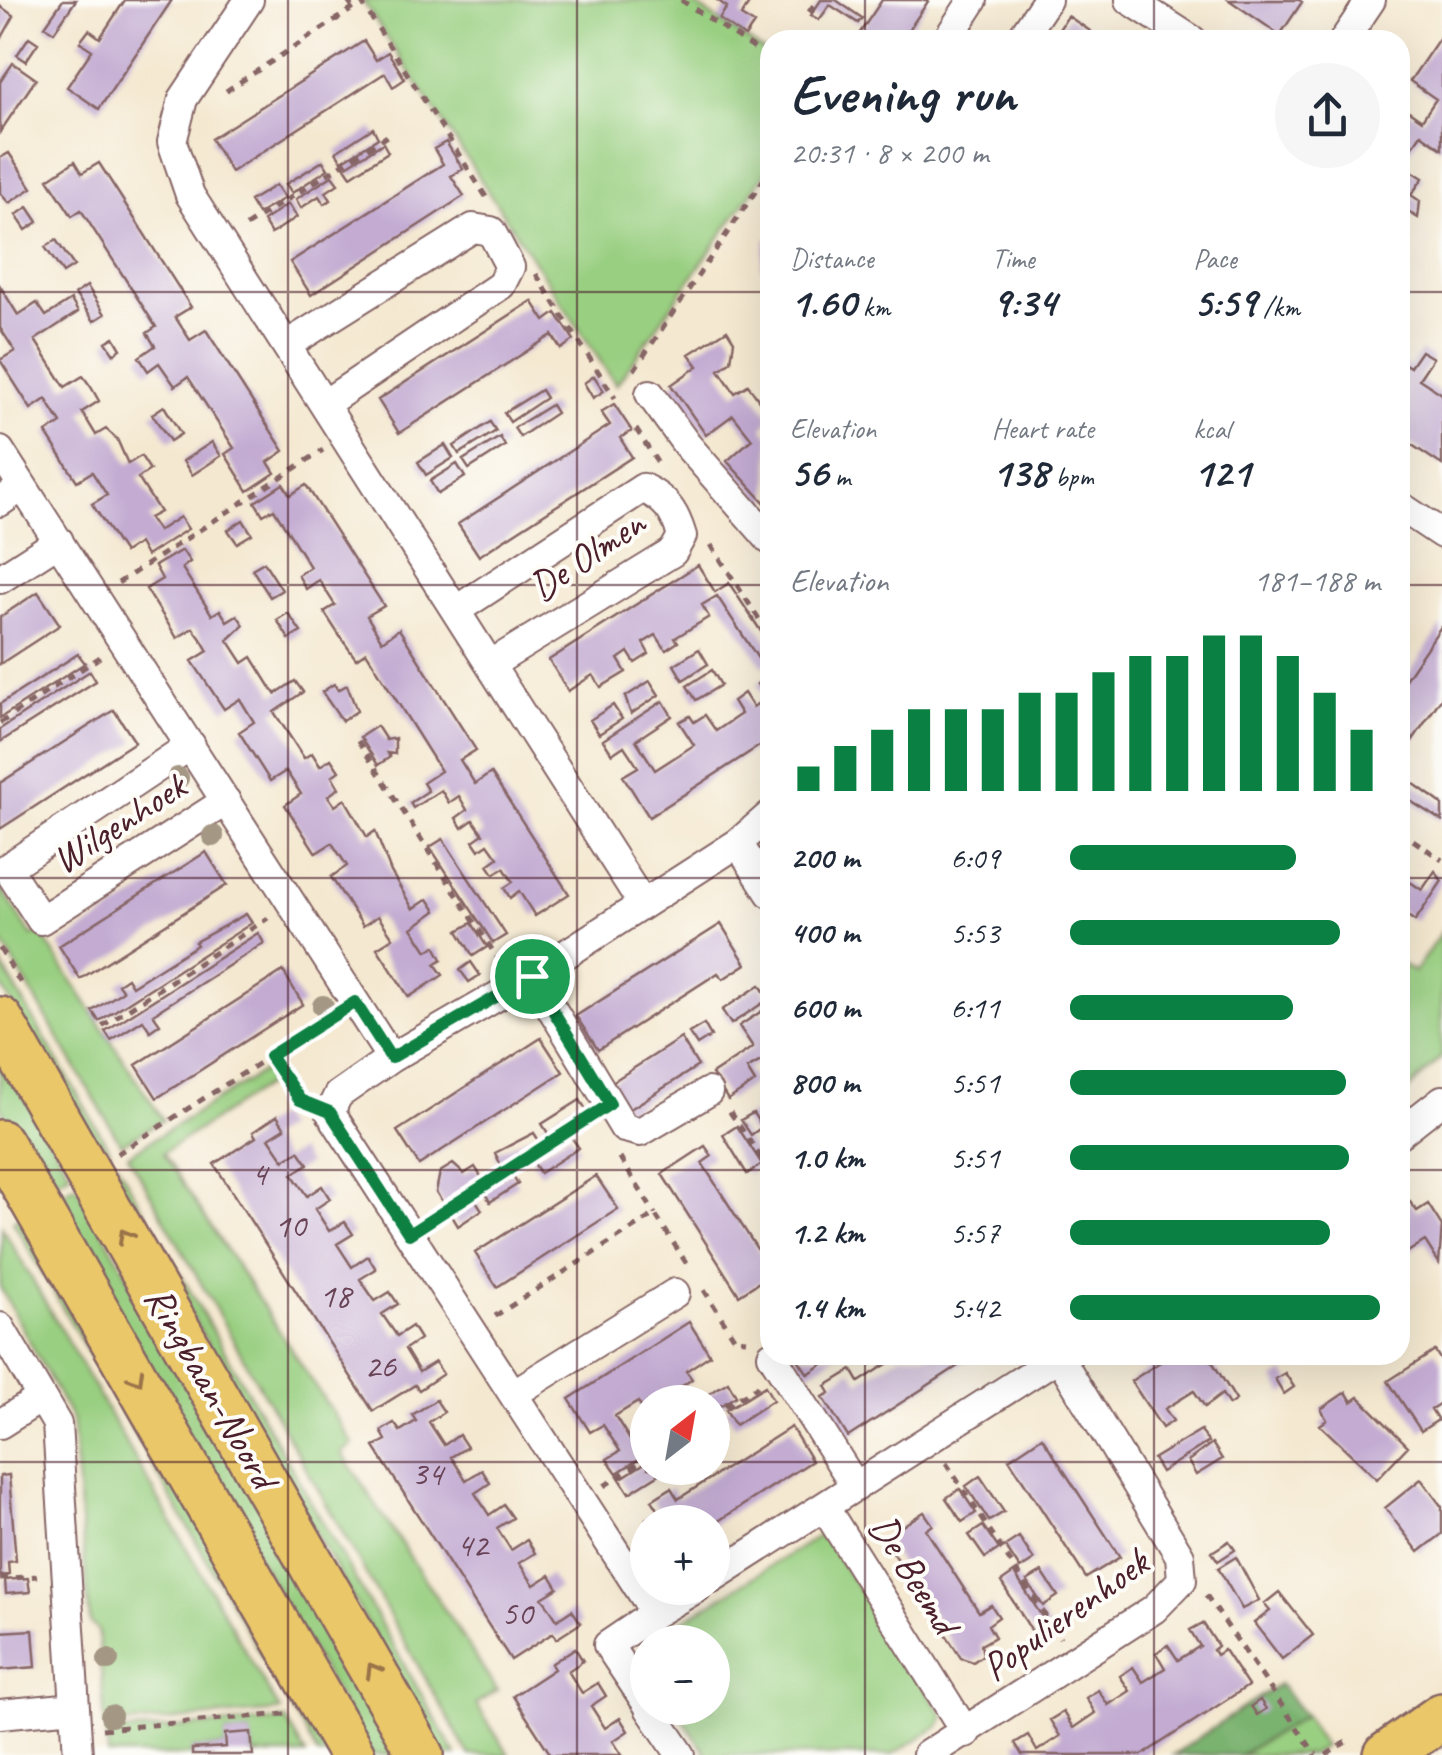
<!DOCTYPE html>
<meta charset="utf-8">
<style>
body{margin:0;font-family:Caveat,sans-serif;background:#f6f6f7;color:#1f2937;height:100vh;display:flex;flex-direction:column;font-size:38px;white-space:nowrap}
*{box-sizing:border-box;margin:0}
p{font-size:32px;color:#747a83}
.icon{flex:none;width:55px;height:55px;fill:none;stroke:currentColor;stroke-width:2;stroke-linecap:round;stroke-linejoin:round}
.map{position:relative;flex:1;overflow:hidden}
.side{position:absolute;left:760px;top:30px;width:650px;height:1335px;display:flex;flex-direction:column;background:#fff;border-radius:30px;box-shadow:0 10px 40px #0002}
.side>*{flex:none}
.needle{width:65px;rotate:31deg}
.tools{position:absolute;left:630px;top:1385px;display:grid;gap:20px}
.tools a{display:grid;place-items:center;width:100px;height:100px;border-radius:50%;background:#fff;box-shadow:0 10px 40px #0002;font-size:50px}
.pin{position:absolute;display:grid;place-items:center;width:85px;height:85px;color:#fff;margin:-42px;border:5px solid #fff;border-radius:50%;box-shadow:0 2px 10px #0007}
.round{display:grid;place-items:center;flex:none;width:105px;height:105px;border-radius:52px;background:#f6f6f7}
.headline{display:flex;align-items:center;justify-content:space-between;height:170px;padding:0 30px}
h1{font-size:55px;font-weight:600;line-height:75px}
.metrics{display:grid;grid-template-columns:repeat(3,1fr);gap:15px;height:170px;padding:10px 30px}
.metrics div{display:grid;align-content:center}
.metrics b{font-size:42px;font-weight:600}
.metrics small{font-size:28px;font-weight:400}
.metrics p{font-size:28px}
.chart{height:280px;padding:20px 30px}
.chart p{display:flex;justify-content:space-between}
.chart svg{width:100%;height:180px;margin-top:10px;stroke:#0b8043;stroke-width:6}
ul{padding:0 30px;list-style:none;font-size:32px}
li{display:grid;grid-template-columns:160px 120px 1fr;align-items:center;height:75px}
li i{height:25px;border-radius:12px;background:#0b8043}
.map>svg:first-child{display:block}
.green{fill:#99cf81;stroke:#727756;stroke-width:2.5}
.forest{fill:#7ab26f;stroke:#62684d;stroke-width:2.5}
.building{fill:#c3abd2}
.lines{fill:none;stroke-linecap:round;stroke-linejoin:round}
.minor-casing{stroke:#866565;stroke-width:32}
.primary-casing{stroke:#866565;stroke-width:50}
.path{stroke:#866565;stroke-width:5;stroke-dasharray:8 8;stroke-linecap:butt}
.minor{stroke:#fff;stroke-width:28}
.primary{stroke:#eac769;stroke-width:45}
.tree{fill:#a49784}
.oneway{stroke:#9a734a}
.route-casing{stroke:#fff;stroke-width:20}
.route{stroke:#0b8043;stroke-width:12}
.grid{fill:none;stroke:#4a1f2b;stroke-width:2.5;stroke-opacity:0.55}
.labels{text-anchor:middle;dominant-baseline:central;stroke-width:8;stroke-linejoin:round;paint-order:stroke}
.number-label{font-size:35px;fill:#684255}
.street-label{font-size:40px;fill:#4a1f2b;stroke:#fdfcf7}
</style>
<div class="map">
<svg width="1442" height="1755" viewBox="0 0 1442 1755">
<rect width="100%" height="100%" fill="#fdfcf7"/>
<filter id="ink" filterUnits="userSpaceOnUse"><feTurbulence type="fractalNoise" baseFrequency=".01" numOctaves="2"/><feDisplacementMap in="SourceGraphic" scale="20" xChannelSelector="R" yChannelSelector="G"/><feConvolveMatrix kernelMatrix="1 2 1 2 8 2 1 2 1" color-interpolation-filters="sRGB"/></filter>
<filter id="wash" filterUnits="userSpaceOnUse"><feTurbulence type="fractalNoise" baseFrequency=".0048" numOctaves="4" result="noise"/><feDisplacementMap in="SourceGraphic" scale="40" xChannelSelector="R" yChannelSelector="G"/><feGaussianBlur stdDeviation="2.25" result="paint"/><feColorMatrix in="noise" values="0 0 0 0 0 0 0 0 0 0 0 0 0 0 0 0 0 1.4 0 .05"/><feComposite in="paint" operator="in"/></filter>
<g filter="url(#wash)">
<rect width="100%" height="100%" fill="#f4e8d0"/>
<path class="green" d="M362 0H688L770 56V166L616 385Z
M0 886 32 936 40 932 163 1120 121 1144 0 939Z
M1442 931V1057L1400 1098V963L1414 972Z
M0 962 110 1150 100 1156 0 984Z
M0 1054 70 1173 47 1187 0 1107Z
M272 1066 279 1077 163 1153 353 1444 342 1453 497 1690 476 1704 509 1755H469L128 1155Z
M116 1162 456 1755H442L107 1167Z
M76 1185 403 1755H371L53 1198Z
M23 1215 332 1755H318L13 1221Z
M2 1227 280 1711 105 1726 98 1630 90 1623 72 1420 0 1287Z
M822 1534 944 1716 939 1726 891 1755H707L676 1708H712V1642H649Z
M1305 1716 1324 1746 1311 1755H1240Z
M286 1720 306 1755H253L250 1732 226 1734V1747L193 1749 192 1755H108L106 1733Z"/>
<path class="forest" d="M1279 1684 1305 1716 1240 1755H1173Z"/>
<g id="blocks">
<path class="building" d="M63 0H76L54 32 45 26Z
M125 0H172L99 109 67 87 92 50 80 42 89 30 100 38Z
M717 0H751L741 16 754 24 745 37 719 19 727 7Z
M821 0H836L862 18 858 23 830 5 819 20 811 15Z
M882 0H929L902 40H855Z
M1229 0H1299L1302 2 1280 35Z
M0 6 14 16 0 41Z
M1068 16 1099 37 1096 40H1052Z
M1442 34V149L1421 134 1401 164 1423 178 1411 195 1420 201 1418 218 1402 208 1400 211V105L1422 120 1436 99 1410 81Z
M29 37 38 43 26 61 17 55Z
M364 41 376 60 388 52 405 79 393 87 385 73 231 172 211 139Z
M13 63 36 79 0 132V82Z
M373 128 378 138 342 161 336 152Z
M446 142 463 169 451 176 464 196 311 295 290 262 443 164 434 149Z
M383 143 388 152 351 176 345 167Z
M9 153 32 188 9 203 0 193V158Z
M75 161 82 173 99 163 191 307 175 317 190 340 206 330 284 451 268 462 275 473 248 491 225 454 234 448 188 377 175 386 159 363 148 371 139 357 155 346 147 333 156 327 81 210 72 216 48 179Z
M323 161 328 169 292 193 286 184Z
M332 176 338 184 326 192 331 200 324 204 319 196 301 208 296 199Z
M276 185 285 198 258 214 250 201Z
M288 204 297 217 271 234 263 221Z
M28 207 38 222 26 230 16 215Z
M766 239 770 240V270L761 268Z
M56 240 74 266 63 273 45 247Z
M0 286 18 315 37 303 46 316 71 300 78 312 35 340 65 387 83 376 91 387 99 401 82 412 96 435 106 429 117 439 128 464 141 456 150 470 138 478 160 512 149 518 158 531 180 517 188 529 146 556 139 543 124 553 92 504 107 495 92 472 77 481 46 433 61 423 46 399 31 409 0 360 15 351 0 328Z
M87 286 105 314 94 321 75 294Z
M532 301 545 321 556 313 574 340 561 349 552 335 399 433 378 400Z
M727 330 734 341 731 361 719 370 735 393 748 385 770 416 763 429 770 437 768 506 727 461 752 439 733 415 706 435 671 385 698 366 689 354Z
M114 337 121 349 114 354 106 342Z
M1421 351 1433 358 1419 379 1442 394V465L1400 437V361L1410 367Z
M594 376 604 391 593 398 584 383Z
M541 390 546 398 510 422 504 413Z
M614 404 632 431 620 438 632 457 479 556 458 524 610 425 601 412Z
M551 405 556 413 520 437 514 428Z
M164 406 181 434 170 441 152 414Z
M490 422 496 431 459 454 454 446Z
M500 437 505 446 469 469 463 460Z
M212 442 221 456 192 475 183 461Z
M445 445 453 458 426 475 418 462Z
M457 464 465 477 438 494 430 481Z
M283 484 290 495 306 485 384 606 367 616 382 641 399 629 476 750 460 760 475 784 491 773 569 894 535 916 519 891 510 898 504 888 513 882 504 868 494 874 488 865 498 858 488 844 479 850 473 841 483 834 473 820 462 828 456 818 467 810 459 796 449 803 441 790 413 808 410 803 428 791 423 783 441 771 366 652 356 659 339 635 324 612 335 605 319 580 306 589 298 575 310 567 274 509 263 515 255 502Z
M243 520 252 534 237 543 228 530Z
M182 550 190 562 182 568 212 615 220 610 227 621 237 615 244 625 228 640 243 663 252 657 275 694 295 681 303 692 274 712 304 758 312 753 320 766 331 759 339 771 332 776 339 788 328 796 335 806 345 799 367 837 375 831 391 872 413 909 428 899 436 911 412 928 427 951 435 946 442 959 435 964 443 975 409 997 377 948 393 938 378 916 363 926 331 877 347 866 332 843 316 853 285 805 301 794 286 771 270 781 239 732 254 722 240 699 224 709 192 661 208 651 201 639 193 628 177 638 146 589 162 579 155 566Z
M264 562 282 590 270 597 252 569Z
M698 565 715 592 729 583 770 645V662L763 666 717 596 702 605 709 617 675 638 678 642 666 650 656 635 643 643 649 654 635 663 628 652 618 659 626 672 601 687 593 675 568 691 549 660Z
M38 592 60 625 0 664V617Z
M288 613 301 632 289 639 277 620Z
M1442 625V697L1400 759V687Z
M699 649 708 664 683 680 674 665Z
M78 654 85 663 0 718V704Z
M712 670 721 685 696 700 687 686Z
M90 671 96 681 0 742V729Z
M770 675V739L649 817 623 776 638 767 624 746 612 754 603 740 663 701 672 716 636 740 655 770 694 745 679 722 690 716 694 722 705 715 716 731 741 714 733 701 744 693 753 707 766 698 757 684Z
M650 681 659 695 631 714 625 697Z
M334 684 338 690 347 685 357 711 342 721 322 692Z
M613 705 622 719 599 734 590 720Z
M114 710 135 742 0 829V783Z
M377 726 386 740 395 738V754L387 753 390 757 378 765 360 737Z
M1410 781 1442 804V821L1401 795Z
M443 839 506 935 493 943 430 847Z
M206 852 227 885 80 979 59 946Z
M1435 871 1442 881 1415 921 1400 911V875L1422 890Z
M246 914 252 923 99 1021 92 1011 123 991 118 984 127 978 132 986 197 945 195 942Z
M472 923 487 947 473 956 458 931Z
M721 924 746 964 723 979 718 973 598 1050 576 1016Z
M258 933 264 943 153 1014 160 1024 150 1031 143 1020 111 1040 105 1031Z
M471 962 480 975 469 982 460 970Z
M283 971 303 1004 157 1098 136 1065Z
M760 985 769 999 731 1024 722 1010Z
M762 1011 770 1020V1074L761 1061 747 1069 755 1082 728 1100 712 1074 753 1047 739 1026Z
M704 1024 711 1036 697 1045 689 1033Z
M541 1038 563 1072 419 1165 397 1131Z
M681 1038 698 1066 627 1111 609 1084Z
M580 1100 589 1114 551 1138 542 1124Z
M753 1113 762 1127 751 1135 741 1120Z
M277 1116 285 1128 269 1138 284 1160 299 1151 308 1164 292 1174 307 1196 322 1186 330 1199 315 1209 329 1231 345 1222 353 1234 337 1244 352 1267 368 1256 376 1269 360 1279 375 1301 390 1292 398 1304 382 1314 397 1336 412 1326 420 1339 405 1349 419 1372 435 1362 443 1374 419 1390 415 1385 373 1411 214 1164 256 1137 253 1132Z
M737 1126 762 1164 747 1174 723 1135Z
M534 1133 541 1144 503 1169 495 1153Z
M569 1134 579 1148 540 1173 531 1158Z
M705 1146 712 1156 702 1163 770 1269V1275L739 1295 662 1174Z
M453 1164 464 1174 475 1167 484 1181 445 1206 436 1192 440 1172Z
M511 1172 518 1184 490 1202 483 1189Z
M596 1176 618 1209 497 1287 475 1253Z
M473 1196 482 1210 458 1226 449 1211Z
M1410 1202 1417 1211 1428 1204 1442 1226 1439 1263 1425 1241 1400 1257V1208Z
M689 1322 710 1355 686 1371 692 1379 660 1402H648L644 1412 638 1402 615 1416 630 1440 640 1434 643 1439 648 1437V1453L617 1473 607 1459 620 1451 603 1425 590 1432 569 1399Z
M1435 1351 1442 1362V1402L1431 1409 1438 1420 1421 1431 1388 1381Z
M795 1355H837L808 1374Z
M901 1355H975L848 1437 823 1397 830 1393 826 1386 852 1370 859 1382Z
M1171 1355H1208L1236 1400 1229 1405 1222 1394 1205 1407 1194 1391 1165 1409 1173 1421 1162 1428 1131 1381Z
M1285 1373 1294 1387 1284 1394 1275 1379Z
M728 1382 736 1396 712 1411V1402H696Z
M765 1386 773 1400 735 1425 726 1410Z
M1346 1392 1352 1402 1359 1397 1408 1446 1377 1479 1320 1425 1327 1420 1321 1409Z
M436 1400 444 1412 429 1422 444 1445 459 1435 467 1447 451 1457 466 1480 482 1470 490 1483 475 1493 489 1515 504 1505 513 1518 497 1528 511 1550 527 1540 535 1553 519 1563 534 1585 550 1575 558 1588 542 1598 546 1603 557 1620 572 1610 581 1623 556 1639 553 1633 511 1660 374 1447 386 1440 381 1431 394 1423 400 1431 416 1421 412 1415Z
M791 1427 812 1461 712 1525 648 1522 646 1519 659 1511 652 1500 671 1488 678 1499Z
M1201 1430 1208 1442 1161 1472 1153 1459Z
M1042 1437 1120 1557 1086 1578 1009 1459Z
M1212 1443 1222 1459 1196 1475 1188 1461Z
M648 1461V1468H669L629 1493 620 1479Z
M9 1475 16 1561 8 1562 9 1575 0 1576V1476Z
M980 1476 1004 1512 989 1521 966 1486Z
M1421 1479 1442 1507V1534L1419 1552 1385 1508Z
M960 1489 976 1513 962 1522 946 1498Z
M924 1512 933 1525 926 1530 979 1612 991 1605 999 1617 988 1625 995 1637 981 1645 983 1655 973 1662 961 1658 884 1538Z
M983 1526 999 1549 985 1558 969 1535Z
M1019 1537 1034 1560 1020 1569 1005 1546Z
M1229 1541 1235 1550 1218 1561 1212 1552Z
M1236 1557 1259 1600 1242 1609 1218 1568Z
M1042 1572 1058 1596 1043 1606 1027 1581Z
M1014 1573 1050 1629 1036 1638 1001 1582Z
M28 1578 30 1592 6 1594 5 1580Z
M1279 1592 1313 1635 1282 1659 1254 1623 1270 1611 1264 1604Z
M1203 1623 1218 1646 1213 1650 1216 1655 1224 1650 1248 1686 1142 1755H1022L1015 1743 1028 1735 1037 1751 1060 1736 1050 1720 1063 1712 1073 1728 1095 1713 1086 1698 1098 1690 1108 1705 1130 1691 1120 1676 1133 1667 1143 1682 1165 1668 1156 1653 1168 1645 1178 1660 1200 1646 1190 1630Z
M33 1630 36 1667 0 1670V1632Z
M575 1648 583 1661 568 1671 582 1693 598 1683 606 1696 591 1706 605 1728 620 1718 628 1731 613 1741 622 1755H551L513 1696 554 1669 551 1664Z
M1260 1700 1266 1709 1257 1715 1251 1706Z
M251 1732 253 1755H192V1749L226 1747 225 1734Z"/>
</g>
</g>
<g filter="url(#ink)">
<use href="#blocks" fill-opacity="0" stroke="#866565" stroke-width="2.5"/>
<g class="lines">
<g class="minor-casing">
<path id="minor" d="M249 0 183 99 172 142 190 195 642 903
M1130 0 1192 40
M947 40 973 0
M1020 40 1047 0
M1344 40 1371 0
M287 345 473 228 491 231 510 267 501 285 326 403
M650 394 687 445 770 540
M0 451 391 1058
M0 502 22 487
M1400 506 1442 534
M0 579 59 541
M458 609 643 488C666 499 675 512 682 536L673 552 493 663
M191 745 7 868 41 920 226 801
M738 843 770 893
M532 976 624 1128 640 1132 708 1092
M1400 1133 1442 1100
M0 1327 57 1424 78 1755
M772 1355 856 1487
M513 1394 675 1293
M0 1424 41 1398
M825 1508 966 1733
M712 1578 1061 1355
M655 1613 697 1588
M648 1705 608 1645 655 1613 330 1112 338 1095 391 1058 532 976 738 843 770 815
M649 1708 681 1755
M0 1714 75 1707
M927 1755 1154 1609 1182 1580 1180 1556 1058 1355"/>
</g>
<g class="primary-casing">
<path id="primary" d="M0 1020 421 1755
M0 1143 352 1755
M1387 1755 1442 1716"/>
</g>
<path class="path" d="M347 0 353 8
M681 0 770 59
M809 12 817 0
M226 91 362 3 490 203
M246 226 387 136
M536 274 615 398
M634 370 770 170
M636 429 657 462
M711 545 770 636
M118 583 323 450
M0 723 100 657
M358 741 500 962
M1400 831 1442 860
M0 948 24 989
M102 1026 268 918
M270 1056 304 1101
M730 1112 770 1171
M117 1154 331 1017
M620 1158 655 1214
M432 1219 586 1119
M704 1290 735 1339 746 1340
M495 1316 655 1214 690 1269
M712 1415 758 1386
M946 1463 1060 1638
M604 1486 648 1457
M0 1579 37 1576
M1206 1595 1316 1755
M102 1729 285 1714
M1326 1755 1353 1738"/>
<use href="#minor" class="minor"/>
<use href="#primary" class="primary"/>
</g>
<g class="tree">
<circle cx="178" cy="778" r="11"/>
<circle cx="213" cy="836" r="11"/>
<circle cx="323" cy="1006" r="11"/>
<circle cx="108" cy="1660" r="11"/>
<circle cx="111" cy="1716" r="11"/>
</g>
<defs><path id="oneway-chevron" d="M-2-3.5L2.5 0L-2 3.5" fill="none" stroke-width="1.6" stroke-linecap="round" stroke-linejoin="round" transform="scale(2.5)"/></defs>
<g class="oneway">
<use href="#oneway-chevron" transform="translate(125 1236) rotate(-120)"/>
<use href="#oneway-chevron" transform="translate(137 1378) rotate(60)"/>
<use href="#oneway-chevron" transform="translate(373 1670) rotate(-120)"/>
</g>
</g>
<g class="lines" filter="url(#ink)">
<g class="route-casing">
<path id="route" d="M532 976 610 1104 409 1234 330 1112 300 1100 270 1056 355 1002 391 1058Z"/>
</g>
<use href="#route" class="route"/>
</g>
<path class="grid" d="M288 0V1755M577 0V1755M865 0V40M1154 0V40M0 292H770M1400 292H1442M0 585H770M1400 585H1442M0 878H770M1400 878H1442M0 1170H770M1400 1170H1442M865 1355V1755M1154 1355V1755M0 1462H648M712 1462H1442"/>
<g class="labels">
<g class="number-label">
<text x="259" y="1173">4</text>
<text x="290" y="1225">10</text>
<text x="335" y="1295">18</text>
<text x="380" y="1365">26</text>
<text x="427" y="1473">34</text>
<text x="472" y="1544">42</text>
<text x="517" y="1613">50</text>
</g>
<g class="street-label">
<text transform="translate(587 555) rotate(-34)">De Olmen</text>
<text transform="translate(119 823) rotate(-33)">Wilgenhoek</text>
<text transform="translate(211 1387) rotate(60)">Ringbaan-Noord</text>
<text transform="translate(914 1574) rotate(58)">De Beemd</text>
<text transform="translate(1065 1615) rotate(-36)">Populierenhoek</text>
</g>
</g>
</svg>
<div class="tools">
<a><svg class="needle" viewBox="-14 -14 28 28"><path d="M0-13l5 13h-10z" fill="#e53935"/><path d="M0 13l5-13h-10z" fill="#747a83"/></svg></a>
<a>+</a>
<a>−</a>
</div>
<div class="pin" style="left:532px;top:976px;background:#1e9e55"><svg class="icon" aria-label="arrive" viewBox="0 0 24 24"><path d="M6 21V4h12l-3 4 3 4H6"/></svg></div>
<section class="side">
<div class="headline"><div><h1>Evening run</h1><p>20:31 · 8 × 200 m</p></div><a class="round"><svg class="icon" aria-label="share" viewBox="0 0 24 24"><path d="M12 15V3M7 8l5-5 5 5M5 13v7h14v-7"/></svg></a></div>
<div class="metrics">
<div><p>Distance</p><b>1.60<small> km</small></b></div>
<div><p>Time</p><b>9:34</b></div>
<div><p>Pace</p><b>5:59<small> /km</small></b></div>
</div>
<div class="metrics">
<div><p>Elevation</p><b>56<small> m</small></b></div>
<div><p>Heart rate</p><b>138<small> bpm</small></b></div>
<div><p>kcal</p><b>121</b></div>
</div>
<div class="chart"><p><span>Elevation</span>181–188 m</p>
<svg viewBox="0 0 160 44" preserveAspectRatio="none"><path d="M5 44V38M15 44V33M25 44V29M35 44V24M45 44V24M55 44V24M65 44V20M75 44V20M85 44V15M95 44V11M105 44V11M115 44V6M125 44V6M135 44V11M145 44V20M155 44V29"/></svg>
</div>
<ul>
<li><b>200 m</b>6:09<i style="width:73%"></i></li>
<li><b>400 m</b>5:53<i style="width:87%"></i></li>
<li><b>600 m</b>6:11<i style="width:72%"></i></li>
<li><b>800 m</b>5:51<i style="width:89%"></i></li>
<li><b>1.0 km</b>5:51<i style="width:90%"></i></li>
<li><b>1.2 km</b>5:57<i style="width:84%"></i></li>
<li><b>1.4 km</b>5:42<i style="width:100%"></i></li>
</ul>
</section>
</div>
